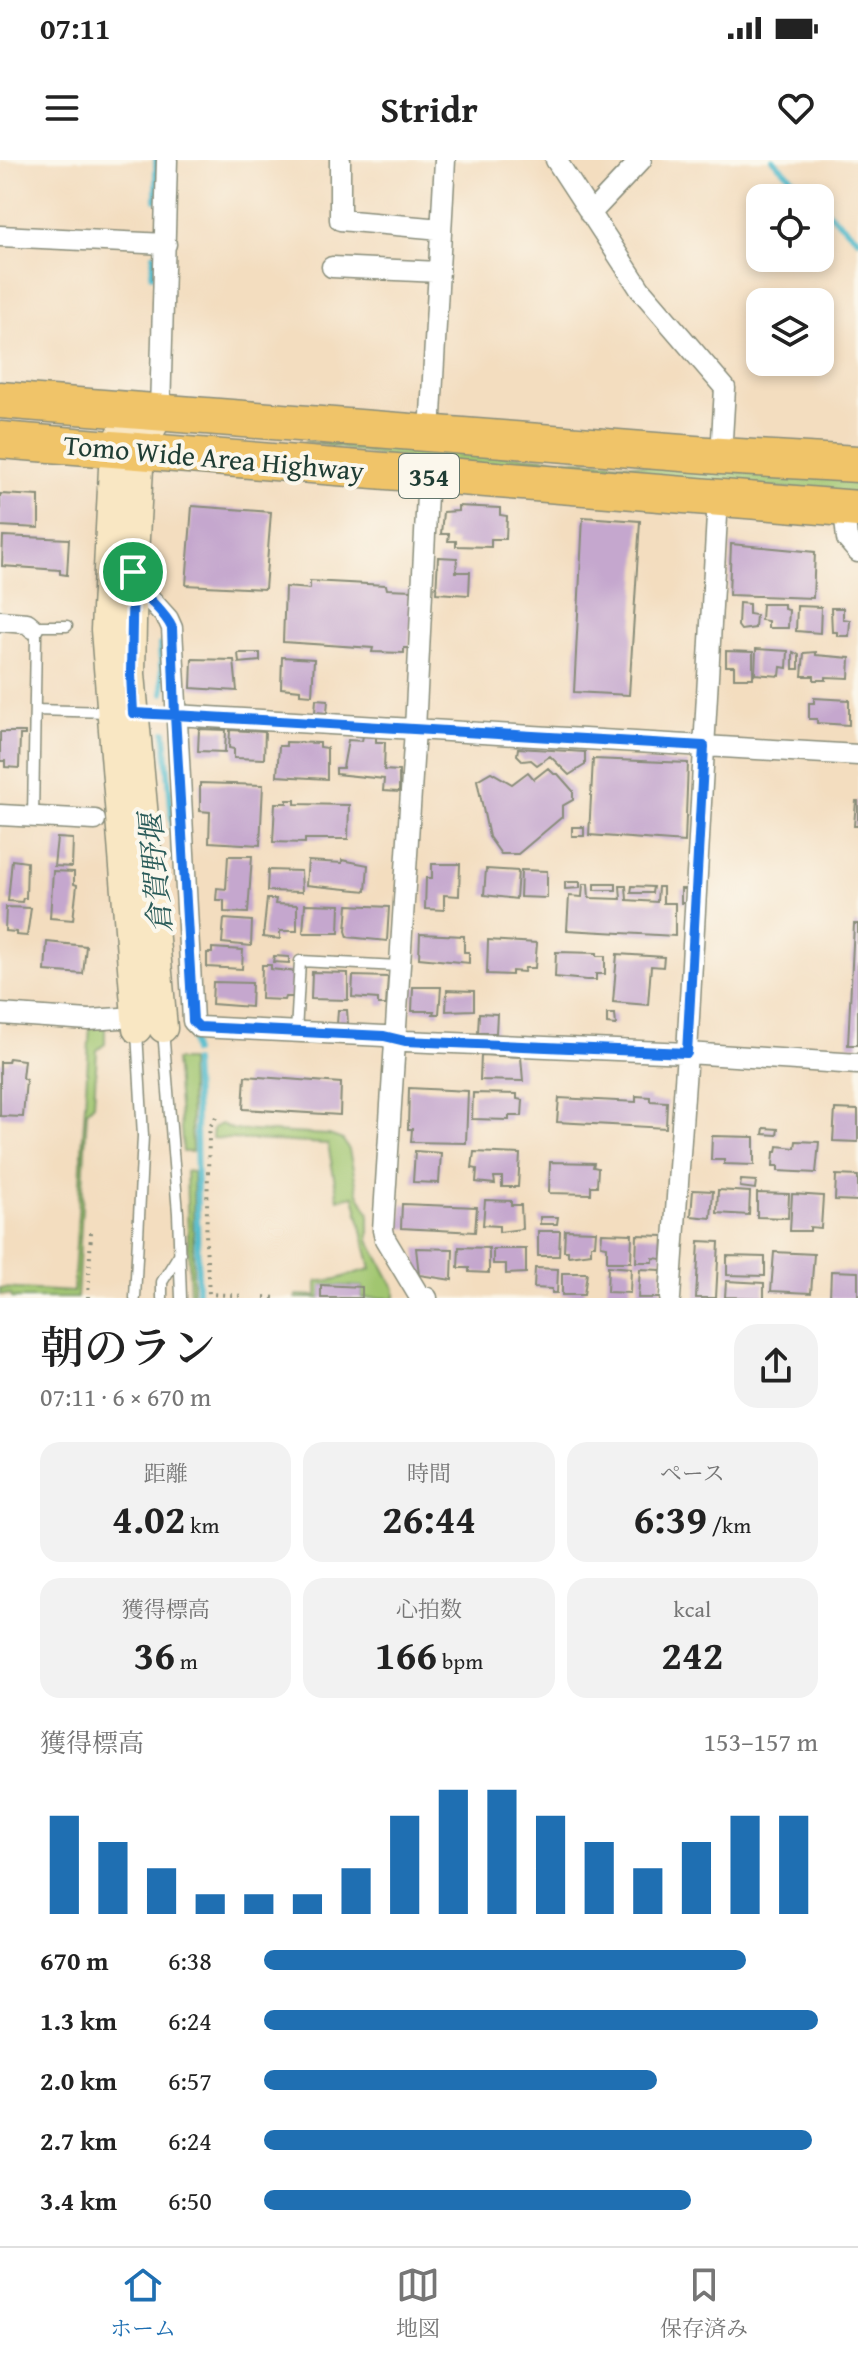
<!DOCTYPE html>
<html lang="ja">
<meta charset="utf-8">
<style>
body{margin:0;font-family:"Gentium Book Plus","Noto Serif JP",serif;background:#f2f2f2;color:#222;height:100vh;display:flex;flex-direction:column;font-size:30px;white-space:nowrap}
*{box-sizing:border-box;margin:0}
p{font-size:26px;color:#767676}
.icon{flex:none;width:44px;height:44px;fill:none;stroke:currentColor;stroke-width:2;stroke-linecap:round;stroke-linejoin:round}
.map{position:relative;height:1138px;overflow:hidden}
.sheet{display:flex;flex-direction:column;background:#fff;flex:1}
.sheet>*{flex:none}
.tools{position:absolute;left:746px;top:24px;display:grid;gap:16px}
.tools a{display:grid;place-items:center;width:88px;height:88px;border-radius:16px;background:#fff;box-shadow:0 4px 12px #0003;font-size:40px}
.pin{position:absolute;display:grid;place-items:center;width:68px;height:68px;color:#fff;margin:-34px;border:4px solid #fff;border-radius:50%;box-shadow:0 2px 8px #0007}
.round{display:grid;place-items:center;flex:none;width:84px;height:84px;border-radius:24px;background:#f2f2f2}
.summary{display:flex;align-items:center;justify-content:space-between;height:136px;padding:0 40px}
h1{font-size:44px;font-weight:600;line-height:60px}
.metrics{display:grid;grid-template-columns:repeat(3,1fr);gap:12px;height:136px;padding:8px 40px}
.metrics div{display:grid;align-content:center;border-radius:20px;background:#f2f2f2;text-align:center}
.metrics b{font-size:40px;font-weight:600}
.metrics small{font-size:22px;font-weight:400}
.metrics p{font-size:22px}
.chart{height:224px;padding:16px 40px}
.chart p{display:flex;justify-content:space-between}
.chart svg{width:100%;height:144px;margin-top:8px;stroke:#1f6fb2;stroke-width:6}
ul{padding:0 40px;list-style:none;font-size:26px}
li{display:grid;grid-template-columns:128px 96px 1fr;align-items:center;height:60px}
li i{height:20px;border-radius:10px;background:#1f6fb2}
.status{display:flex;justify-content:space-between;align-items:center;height:56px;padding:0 40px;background:#fff;direction:ltr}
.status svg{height:22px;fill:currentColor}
header{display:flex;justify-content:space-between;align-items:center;height:104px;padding:0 40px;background:#fff;font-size:36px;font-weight:600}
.dock{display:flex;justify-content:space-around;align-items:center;height:112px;border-top:2px solid #e0e0e0;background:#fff;font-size:22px;color:#767676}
.dock a{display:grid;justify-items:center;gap:4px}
.dock .selected{color:#1f6fb2}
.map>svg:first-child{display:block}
.green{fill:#a1c670;stroke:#608252;stroke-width:2}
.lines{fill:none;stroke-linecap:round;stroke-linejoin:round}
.stream{stroke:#4fbacb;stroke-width:6}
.building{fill:#c5a7ce}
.lane-casing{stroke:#898d7a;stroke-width:13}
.street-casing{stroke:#898d7a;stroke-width:23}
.secondary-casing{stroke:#898d7a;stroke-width:31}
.highway-casing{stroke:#898d7a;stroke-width:39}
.path{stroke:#898d7a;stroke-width:4;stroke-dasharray:2 6;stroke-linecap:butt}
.lane{stroke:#fff;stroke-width:10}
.street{stroke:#fff;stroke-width:20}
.secondary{stroke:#f9e7c3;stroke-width:28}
.highway{stroke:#f0c469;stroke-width:36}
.route-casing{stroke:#fff;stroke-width:16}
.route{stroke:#1a73e8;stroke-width:10}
.labels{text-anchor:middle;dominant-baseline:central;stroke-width:8;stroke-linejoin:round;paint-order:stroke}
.shield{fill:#fbf7ec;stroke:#61756b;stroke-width:2}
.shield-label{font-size:26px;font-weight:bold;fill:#1f3d34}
.street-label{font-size:28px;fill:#1f3d34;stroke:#fbf7ec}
.water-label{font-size:30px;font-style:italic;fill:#2b5c5a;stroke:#fbf7ec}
</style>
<div class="status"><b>07:11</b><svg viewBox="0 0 49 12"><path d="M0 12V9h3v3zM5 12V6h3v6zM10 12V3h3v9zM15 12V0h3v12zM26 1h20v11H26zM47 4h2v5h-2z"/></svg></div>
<header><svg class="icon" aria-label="menu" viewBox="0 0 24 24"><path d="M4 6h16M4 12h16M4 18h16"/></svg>Stridr<svg class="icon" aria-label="heart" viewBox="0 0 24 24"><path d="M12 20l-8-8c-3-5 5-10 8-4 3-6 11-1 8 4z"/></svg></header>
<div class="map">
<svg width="858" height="1138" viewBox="0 0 858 1138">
<rect width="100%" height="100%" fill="#fbf7ec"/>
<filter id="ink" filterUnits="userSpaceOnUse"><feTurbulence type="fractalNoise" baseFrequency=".0125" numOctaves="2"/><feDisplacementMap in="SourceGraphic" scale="16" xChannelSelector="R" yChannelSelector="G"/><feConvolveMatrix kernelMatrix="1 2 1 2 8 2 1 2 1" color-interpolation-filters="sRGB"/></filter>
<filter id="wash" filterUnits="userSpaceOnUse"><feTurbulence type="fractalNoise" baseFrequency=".006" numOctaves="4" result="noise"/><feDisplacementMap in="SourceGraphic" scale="32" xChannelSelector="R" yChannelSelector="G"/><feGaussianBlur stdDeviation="1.8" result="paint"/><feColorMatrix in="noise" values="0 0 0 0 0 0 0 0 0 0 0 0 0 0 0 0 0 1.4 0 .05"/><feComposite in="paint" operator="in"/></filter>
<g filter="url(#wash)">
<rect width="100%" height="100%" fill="#f3ddbf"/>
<path class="green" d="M303 281 858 320V334L391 298Z
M90 866 105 867V884L97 890 94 944 87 951 77 1138H12L11 1135 0 1134V1128L73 1132Z
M175 900H189L192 992H183Z
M221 964 234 970 329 975 343 980 349 990 358 1033 369 1053V1080L395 1129V1138H362V1127L322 1125 321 1138H296V1135L317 1136V1121C337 1122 351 1113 371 1109L354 1036 338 1039 328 984 212 978 213 968Z
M186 1011 193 1012V1138H190Z"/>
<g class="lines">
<path class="stream" d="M156 0V40
M773 0 813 38
M820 45 858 79
M152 115 154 95
M160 485 163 533
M165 572 175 700
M192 879 193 892
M193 902 196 956 198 1138"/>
</g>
<g id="blocks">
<path class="building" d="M0 334 39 336V368L0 366Z
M192 346 271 352 265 429 186 425Z
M458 346 500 348V355L507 356 506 379H491V387L456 386V381H448L449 374H441L443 352 458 351Z
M583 357 640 361 629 535 574 532Z
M3 376 69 379 67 415 60 414V410L2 406Z
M731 384 815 392 813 438 729 435Z
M438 397 457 398 456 412H470L469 435 436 433Z
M310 421 386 425 387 429 413 430 409 488H404V493L372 492 373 488 283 482 285 427 310 429Z
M739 443 749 444V454L756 455 755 468 741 470 738 466Z
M762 444H784V449L789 450 788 468H768V461L761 460Z
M797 446 821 447 820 473 796 471Z
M831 448H843V459L850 460 849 476H837V472H832Z
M756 489 788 491 787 508 781 507 780 516 755 514Z
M726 491 753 492V518H734V506H726Z
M793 492 799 495V509H793Z
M816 492V495L850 498 849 518 826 517V520H814V516H802L804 493Z
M238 493H260V501L239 503Z
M282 497 314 499 312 535 300 534V530L281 528Z
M192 499 234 500 237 531 191 528Z
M814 538 849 540V565L817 563V559H809V543H814Z
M316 539 328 540 327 553 315 552Z
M199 569 226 570 225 592 198 591Z
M230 570 265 572 264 599 234 598V589L229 588Z
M0 572H25V575H20L19 608 5 607V601H0Z
M363 576H376V582H385L384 610 399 611V632L383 631 384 619 336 614V608H343L348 580 362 581Z
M286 582 320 583V587L327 588V619L277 616 279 586H286Z
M518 588 585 592V605L569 615 550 596 537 605 531 600 523 601 517 595Z
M593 599 688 603 685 682 589 675Z
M548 608 554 614H558L573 631V640L562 646V657L518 694H501L489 677 477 620 491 612 512 624 528 612 534 619Z
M200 623 263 625 260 685 209 682 210 652 200 651Z
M287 640H295V644L349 645 348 679H305V683L273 682 275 643H287Z
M856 641H858V666H854Z
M572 667H584V676H572Z
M57 678 73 679 72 707 54 706Z
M228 696H252L248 753 224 752V740H216L217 728 226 729Z
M12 700 27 702 26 738H23L22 742 8 741Z
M342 700 368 705 366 731 306 725 308 701 342 703Z
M432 704H460L459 736 444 735V750L425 749 426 718H432Z
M486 709 518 711 516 739 484 735Z
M268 710 301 711 302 732 267 731Z
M521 710 547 711V738L520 737Z
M53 711 74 712V724L77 725 73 760 50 758Z
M565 722H580V728L565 729Z
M583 724H588L589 738 621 739 620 726H626L627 740 657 742 658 727H663V743H675V776L567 770 569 736 582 737Z
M594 724H616V730H594Z
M632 726 653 727 652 733H631Z
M681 729H687V743H681Z
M267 739H276L275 744 297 745V771H280V779L263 777Z
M305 744 340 745 339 773H303Z
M348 745 389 747 387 781 348 777 346 771Z
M6 747 31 748 27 776 16 775V772L5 771Z
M224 759 252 761 251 786 222 783Z
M854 764H858V885H848Z
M420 774 464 776V792H469V803L419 798Z
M488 780 537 783 535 808H525L524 812 512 811V815L487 814Z
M47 782 86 786 83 814 45 811Z
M212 788 243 790 242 809 207 807V793H212Z
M556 792 597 793V796H605V814H596V820H587L555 817Z
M617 794 664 797 663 807 651 806 648 845 613 842Z
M274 796 289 797V803L273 802Z
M262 805H271V809L297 812 294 837H285L284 840 261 839Z
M312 812 348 813V840L311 839Z
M353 816 388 817 386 845H378V839L352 837Z
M213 822 252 823 251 847 212 844Z
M413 827H441L439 854H433L434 851H412Z
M447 830 474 831V850L446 851Z
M338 850H347L348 864H337Z
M479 853 497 854 496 873H478Z
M607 854H615L616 865 607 864Z
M481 895 521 897 523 921 480 920Z
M9 898 24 900 22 918 26 920 23 957 0 956V902H8Z
M245 916 341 923 340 955 243 949Z
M409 928 468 931 466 983 411 982 412 969H408Z
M473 933 517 934V939L523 940 522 956H509V960L472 959Z
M636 936 650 937V941L667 942 666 968 557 962 559 938 636 942Z
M835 949 858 950V982L833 981Z
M764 968 778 969 777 975 763 974Z
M712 976 754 977V1005L724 1004V1000H711Z
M796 981 819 982 816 1013 778 1011V1006H773L774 992H777L778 986 795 988Z
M415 991 441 993 439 1023 413 1022Z
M474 992 520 994 518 1027H502V1017H494L495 1024 476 1022 477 1009 472 1008Z
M550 1002 594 1003 593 1007 598 1008 597 1026H591V1034L549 1033Z
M836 1015 858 1016V1041L835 1040Z
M741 1020 756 1021 755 1029 740 1027Z
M693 1030 713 1031 711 1058 691 1056Z
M718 1030 750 1032 749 1055 717 1053Z
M757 1033 789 1034 788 1058 757 1057Z
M792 1034 823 1036 821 1068 810 1067V1071H790Z
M485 1040 511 1041V1045H521L522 1069 499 1072V1066L483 1065Z
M402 1044 477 1047 475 1072 401 1068Z
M540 1057H558L557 1064H540Z
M565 1070 596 1071 595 1085H591V1093L568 1096V1091H564Z
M538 1071H560L559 1096H538Z
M602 1073 632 1074 631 1102H607V1086L601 1085Z
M637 1075 663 1076 662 1099 653 1098V1102H636Z
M699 1081 719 1082 716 1138H696Z
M459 1087 489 1088V1113L469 1112V1108H458Z
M416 1088 453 1089 452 1120 419 1115Z
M493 1089H526V1113L506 1114V1104H493Z
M774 1092 814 1094 811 1133 771 1131Z
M727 1096 765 1097V1116L727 1115Z
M608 1106 631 1108 630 1133 607 1132Z
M535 1108 558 1109 557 1133H552V1129L534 1128Z
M640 1109 661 1110 660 1138H638Z
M831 1111 858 1112V1138H830Z
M562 1113H587L584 1135H562Z
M726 1121 764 1123V1138L725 1137Z
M321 1125 362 1127V1138H321Z"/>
</g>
</g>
<g filter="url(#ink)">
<use href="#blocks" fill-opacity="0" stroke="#898d7a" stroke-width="2"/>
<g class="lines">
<g class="lane-casing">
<path id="lane" d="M35 550 109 552
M137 553 175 555
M33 657 36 476 33 468 42 466H67
M163 870 178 1053 181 1138
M296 872 300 801 399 806
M135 1138 143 976 137 872
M162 1138V1122L180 1093"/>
</g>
<g class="street-casing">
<path id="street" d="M340 0V60L441 69
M556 0 640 129 725 228 721 296
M590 54 641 0
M0 76 166 84
M332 107 439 112
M160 252 167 0
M430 273 445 0
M844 348 847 379 858 392
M133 416 134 421 168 459 172 468 193 861 199 867 384 876 405 881 687 893 858 904
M0 461 27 463 33 468
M175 555 858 595
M0 655 95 660
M0 854 89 860 136 857
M427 1138 418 1134 385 1079 383 1070 415 569 428 315
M670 1138 687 893 717 356 716 336"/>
</g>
<g class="secondary-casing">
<path id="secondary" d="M133 251 114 288 105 470 137 869
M160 252 140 291 133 412 131 514 163 868"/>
</g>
<g class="highway-casing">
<path id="highway" d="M0 240 721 296 858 304
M0 280 858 349"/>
</g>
<path class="path" d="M216 957 210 967 209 977 206 1083 209 1134 244 1136
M264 1137 277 1138
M88 1138 91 1072"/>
<use href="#lane" class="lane"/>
<use href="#street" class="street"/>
<use href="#secondary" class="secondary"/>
<use href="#highway" class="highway"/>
</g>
</g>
<g class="lines" filter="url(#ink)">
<g class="route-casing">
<path id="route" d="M133 412 131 514 133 553 175 555 193 861 199 867 384 876 405 881 687 893 704 586 175 555 172 468C163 447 137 435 133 412"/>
</g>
<use href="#route" class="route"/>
</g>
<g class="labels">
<rect class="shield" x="399" y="294" width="60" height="44" rx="6"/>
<g class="shield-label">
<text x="429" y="316">354</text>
</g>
<g class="street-label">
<text transform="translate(214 297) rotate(5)">Tomo Wide Area Highway</text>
</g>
<g class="water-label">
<text transform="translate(155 714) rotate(-95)">倉賀野堰</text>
</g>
</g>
</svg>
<div class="tools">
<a><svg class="icon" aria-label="locate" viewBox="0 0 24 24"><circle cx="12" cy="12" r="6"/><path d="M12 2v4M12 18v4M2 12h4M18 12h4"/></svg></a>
<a><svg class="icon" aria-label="layers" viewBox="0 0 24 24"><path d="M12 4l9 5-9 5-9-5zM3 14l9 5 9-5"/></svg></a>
</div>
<div class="pin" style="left:133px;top:412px;background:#1e9e55"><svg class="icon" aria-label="arrive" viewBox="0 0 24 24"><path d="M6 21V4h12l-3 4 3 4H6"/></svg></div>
</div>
<section class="sheet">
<div class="summary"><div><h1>朝のラン</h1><p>07:11 · 6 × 670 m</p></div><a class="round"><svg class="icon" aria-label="share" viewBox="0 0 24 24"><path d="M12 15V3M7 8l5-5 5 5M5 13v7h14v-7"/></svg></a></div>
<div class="metrics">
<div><p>距離</p><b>4.02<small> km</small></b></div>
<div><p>時間</p><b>26:44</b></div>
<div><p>ペース</p><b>6:39<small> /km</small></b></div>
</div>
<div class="metrics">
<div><p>獲得標高</p><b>36<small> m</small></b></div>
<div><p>心拍数</p><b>166<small> bpm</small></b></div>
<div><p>kcal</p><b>242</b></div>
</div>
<div class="chart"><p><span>獲得標高</span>153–157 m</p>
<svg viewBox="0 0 160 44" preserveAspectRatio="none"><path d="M5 44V14M15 44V22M25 44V30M35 44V38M45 44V38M55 44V38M65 44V30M75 44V14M85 44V6M95 44V6M105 44V14M115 44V22M125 44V30M135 44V22M145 44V14M155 44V14"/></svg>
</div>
<ul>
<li><b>670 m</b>6:38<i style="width:87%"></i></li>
<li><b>1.3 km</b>6:24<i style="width:100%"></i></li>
<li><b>2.0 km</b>6:57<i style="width:71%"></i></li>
<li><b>2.7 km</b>6:24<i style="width:99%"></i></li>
<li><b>3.4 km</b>6:50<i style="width:77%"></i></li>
</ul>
</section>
<nav class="dock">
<a class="selected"><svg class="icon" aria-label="home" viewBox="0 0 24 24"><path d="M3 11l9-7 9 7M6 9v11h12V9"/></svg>ホーム</a>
<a><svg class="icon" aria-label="map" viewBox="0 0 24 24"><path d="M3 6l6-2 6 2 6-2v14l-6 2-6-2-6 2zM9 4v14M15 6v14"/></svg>地図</a>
<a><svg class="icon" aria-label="saved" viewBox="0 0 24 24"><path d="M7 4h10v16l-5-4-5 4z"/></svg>保存済み</a>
</nav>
